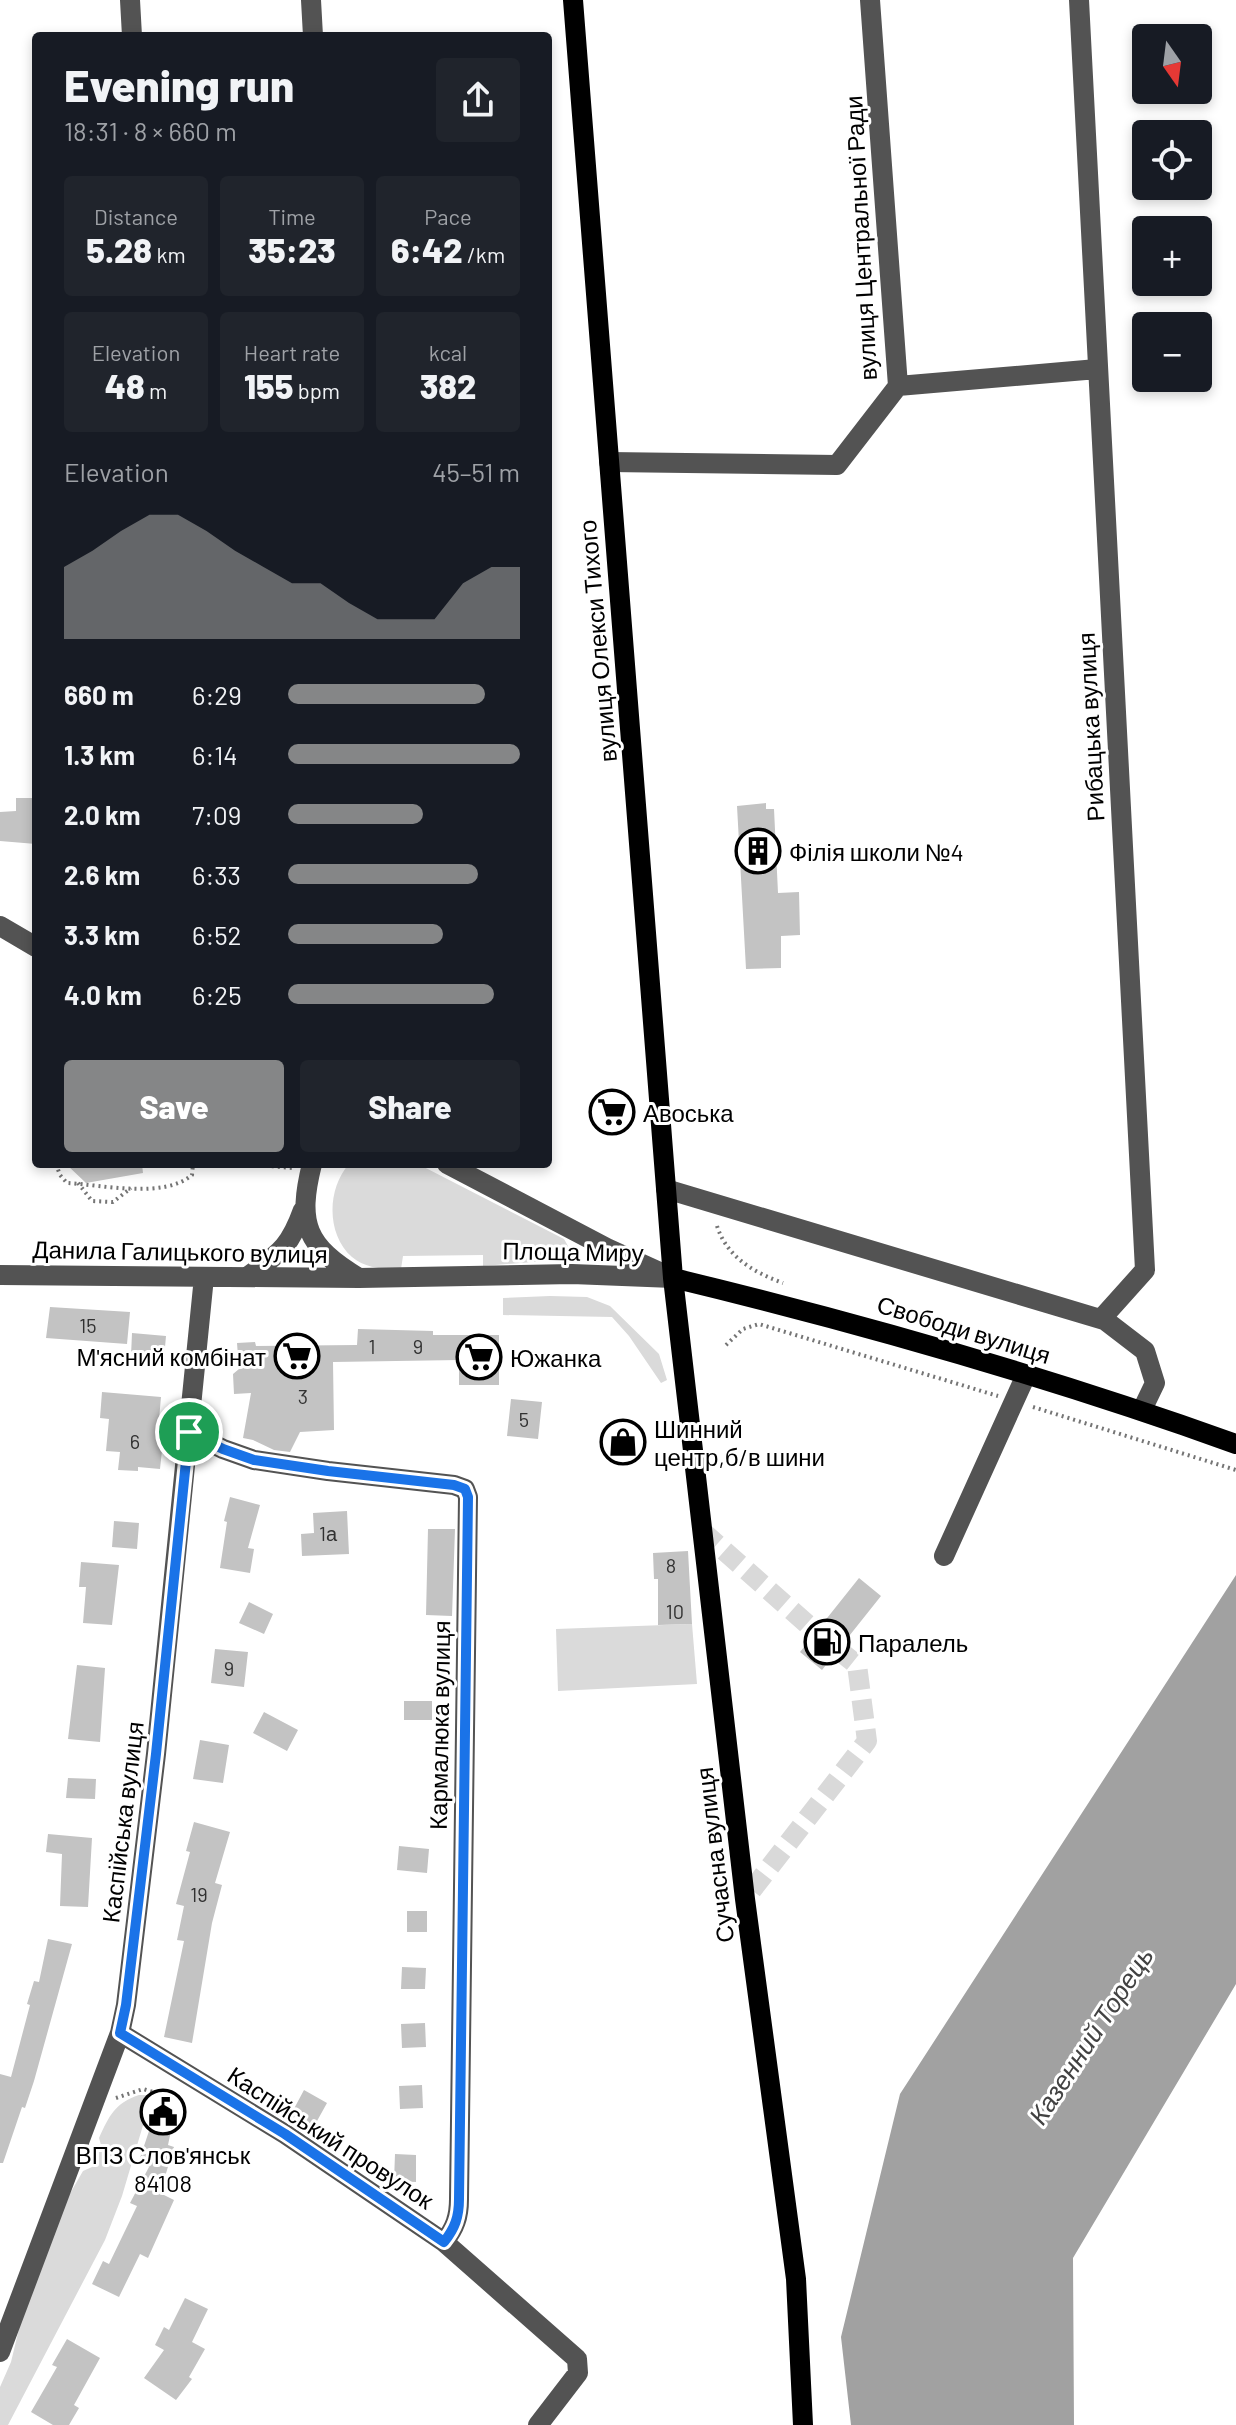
<!DOCTYPE html>
<meta charset="utf-8">
<style>
body{margin:0;font-family:Barlow,sans-serif;background:#20242c;color:#f1f3f6;height:100vh;display:flex;flex-direction:column;font-size:30px;white-space:nowrap}
*{box-sizing:border-box;margin:0}
p{font-size:26px;color:#9ea1a6}
.icon{flex:none;width:44px;height:44px;fill:none;stroke:currentColor;stroke-width:2;stroke-linecap:round;stroke-linejoin:round}
.map{position:relative;flex:1;overflow:hidden}
.panel{position:absolute;left:32px;top:32px;width:520px;height:1136px;display:flex;flex-direction:column;background:#171b24;border-radius:8px;box-shadow:0 4px 12px #0003}
.panel>*{flex:none}
.needle{width:52px;rotate:166deg}
.fabs{position:absolute;left:1132px;top:24px;display:grid;gap:16px}
.fabs a{display:grid;place-items:center;width:80px;height:80px;border-radius:8px;background:#171b24;box-shadow:0 4px 12px #0003;font-size:40px}
.pin{position:absolute;display:grid;place-items:center;width:68px;height:68px;color:#fff;margin:-34px;border:4px solid #fff;border-radius:50%;box-shadow:0 2px 8px #0007}
.round{display:grid;place-items:center;flex:none;width:84px;height:84px;border-radius:8px;background:#20242c}
.headline{display:flex;align-items:center;justify-content:space-between;height:136px;padding:0 32px}
h1{font-size:44px;font-weight:800;line-height:60px}
.metrics{display:grid;grid-template-columns:repeat(3,1fr);gap:12px;height:136px;padding:8px 32px}
.metrics div{display:grid;align-content:center;border-radius:8px;background:#20242c;text-align:center}
.metrics b{font-size:34px;font-weight:800}
.metrics small{font-size:22px;font-weight:400}
.metrics p{font-size:22px}
.chart{height:224px;padding:16px 32px}
.chart p{display:flex;justify-content:space-between}
.chart svg{width:100%;height:144px;margin-top:8px;fill:#858687;opacity:.7}
.button{display:flex;gap:16px;margin-top:auto;padding:16px 32px}
.button a{flex:1;height:92px;border-radius:8px;background:#858687;color:#fff;font-size:32px;font-weight:800;line-height:92px;text-align:center}
.button a+a{background:#20242c;color:#f1f3f6}
ul{padding:0 32px;list-style:none;font-size:26px}
li{display:grid;grid-template-columns:128px 96px 1fr;align-items:center;height:60px}
li i{height:20px;border-radius:10px;background:#858687}
.map>svg:first-child{display:block}
.green{fill:#dadada}
.water{fill:#a1a1a1}
.building{fill:#c3c3c3}
.lines{fill:none;stroke-linecap:round;stroke-linejoin:round}
.minor-tunnel{stroke:#d9d9d9;stroke-width:20;stroke-dasharray:20 10;stroke-linecap:butt}
.path{stroke:#757575;stroke-width:4;stroke-dasharray:2 4;stroke-linecap:butt}
.minor{stroke:#535353;stroke-width:20}
.major{stroke:#000;stroke-width:20}
.route-casing{stroke:#fff;stroke-width:16}
.route{stroke:#1a73e8;stroke-width:10}
.labels{text-anchor:middle;dominant-baseline:central;stroke-width:6;stroke-linejoin:round;paint-order:stroke}
.number-label{font-size:20px;fill:#313131}
.street-label{font-size:24px;fill:#000;stroke:#fff}
.poi-label{font-size:24px;fill:#000;stroke:#fff;text-anchor:start}
.water-label{font-size:26px;font-style:italic;fill:#424242;stroke:#fff}
</style>
<div class="map">
<svg width="1236" height="2425" viewBox="0 0 1236 2425">
<rect width="100%" height="100%" fill="#fff"/>
<path class="green" d="M349 1164H418L564 1239 568 1246 567 1254 559 1260 483 1266V1255L403 1256 401 1269C385 1270 365 1268 352 1257 326 1234 327 1189 349 1164Z
M550 1296 587 1297 610 1306 659 1354 667 1380 661 1383 629 1336 612 1317 503 1315V1298Z
M692 1624 697 1684 558 1691 556 1629Z
M139 2095H152L122 2196 105 2240 8 2425H0V2387L11 2362 24 2308 68 2197 83 2171 92 2167 101 2145 99 2138C109 2116 115 2103 139 2095Z"/>
<path class="water" d="M1236 1575V1984L1073 2258 1074 2425H851L841 2337 900 2094Z"/>
<path class="building" d="M16 798H36V844L0 841V812L16 811Z
M766 803V809H774L778 893 799 892 800 935 781 936V968L746 969 737 806Z
M599 1092 626 1094 624 1132 597 1131Z
M66 1164H142L143 1173 86 1183Z
M50 1307 130 1312 127 1344 46 1338Z
M358 1329 433 1331V1335H499V1385H459V1360L333 1362 334 1430 300 1432 290 1452 274 1450 253 1440 243 1438 251 1393 234 1394 233 1374 239 1369 237 1343 255 1342 256 1346 357 1345Z
M132 1333 166 1336 164 1358 131 1356Z
M102 1392 161 1397 158 1431 164 1432 160 1469 138 1467V1471L118 1470 120 1452 106 1451 109 1419 100 1418Z
M511 1399 542 1402 538 1439 507 1436Z
M230 1497 260 1505 248 1548 254 1549 250 1573 220 1568 227 1522 224 1521Z
M347 1511 349 1554 302 1556 301 1534 314 1533 313 1513Z
M114 1521 139 1523 137 1549 112 1547Z
M428 1529H455L452 1616 426 1615Z
M688 1551 692 1624 658 1625V1579H654L653 1553Z
M81 1562 119 1565 112 1625 83 1623 86 1587H79Z
M859 1578 881 1596 822 1670 800 1652Z
M249 1602 273 1614 264 1634 239 1623Z
M215 1649 248 1652 244 1687 211 1683Z
M77 1665 105 1668 100 1742 68 1739Z
M404 1701H432V1720H404Z
M264 1712 298 1730 287 1751 253 1733Z
M200 1740 229 1745 223 1783 193 1779Z
M68 1778 96 1779 95 1799 66 1798Z
M194 1822 230 1832 215 1883 222 1885 212 1923 192 2043 164 2037 184 1941 177 1940 184 1906 176 1904 190 1852 186 1851Z
M48 1834 92 1838 88 1907 60 1906 62 1854 46 1852Z
M399 1846 429 1849 427 1873 397 1870Z
M407 1911H427V1932H407Z
M48 1939 72 1944 34 2081 25 2108 22 2107 3 2163H0V2074L11 2077 30 2005 27 2004 34 1981 39 1982Z
M402 1967 426 1968 425 1989H401Z
M425 2023 426 2047 402 2048 401 2024Z
M422 2085 423 2108 400 2109 399 2086Z
M304 2090 327 2103 312 2130 289 2118Z
M155 2098 177 2102 168 2145 174 2147 160 2193 174 2200 148 2258 140 2254 119 2297 92 2284 103 2261 109 2264 137 2206 130 2203 149 2167 138 2164 152 2122Z
M395 2154 416 2155V2182L394 2181Z
M185 2298 208 2309 192 2342 205 2349 189 2377 192 2379 176 2400 144 2378 164 2350 155 2345 164 2327 169 2330Z
M67 2339 100 2358 74 2405 79 2408 69 2425H53L31 2412 57 2367 52 2365Z"/>
<g class="lines">
<path class="minor-tunnel" d="M702 1531 816 1632 857 1665 867 1741 745 1899"/>
<path class="path" d="M56 1164 60 1175 67 1183C103 1185 164 1199 192 1175L193 1164
M248 1164 292 1168
M78 1183 92 1201 113 1202 131 1188
M717 1226C727 1257 753 1272 783 1283
M726 1345 743 1329 759 1324 998 1396
M1033 1407 1236 1470
M116 2098 143 2089 167 2096"/>
<path class="minor" d="M130 0 132 36
M311 0 313 36
M1079 0 1145 1270 1102 1318 1145 1351 1155 1383 1142 1410
M898 386 1097 369
M609 462 837 465 898 386 870 0
M0 926 36 947
M312 1164C297 1224 306 1246 359 1278
M447 1164 607 1248 662 1273
M666 1189 1107 1321
M0 1275 359 1278 572 1274 673 1278
M247 1277C279 1253 289 1249 303 1210
M189 1432 223 1449 254 1460 328 1471 454 1485 465 1489 468 1497 459 2199C459 2217 455 2228 444 2242
M944 1556 1026 1375
M120 2033 285 2134 444 2242 577 2359 578 2373 538 2425
M0 2352 120 2033 126 2005 156 1754 204 1277"/>
<path class="major" d="M573 0 673 1278 745 1899 796 2279 803 2425
M673 1278C864 1324 1052 1378 1236 1444"/>
</g>
<g class="lines">
<g class="route-casing">
<path id="route" d="M189 1432 223 1449 254 1460 328 1471 454 1485 465 1489 468 1497 459 2199C459 2217 455 2228 444 2242L285 2134 120 2033 126 2005 156 1754Z"/>
</g>
<use href="#route" class="route"/>
</g>
<defs>
<g id="building-ring" transform="scale(2.3)"><circle r="9.5" fill="#fff" stroke="#000" stroke-width="1.5"/><path d="M-4-6H4V6H1V3H-1V6H-4ZM-2.5-4.3h1.7v1.8h-1.7ZM.8-4.3h1.7v1.8H.8ZM-2.5-1h1.7V.8h-1.7ZM.8-1h1.7V.8H.8Z" fill="#000"/></g>
<g id="supermarket-ring" transform="scale(2.3)"><circle r="9.5" fill="#fff" stroke="#000" stroke-width="1.5"/><path d="M-6-5.5h2.5l.6 2H6L4.5 2H-2.5L-4.4-4H-6ZM-1.5 3.2a1.3 1.3 0 1 0 .1 0ZM3 3.2a1.3 1.3 0 1 0 .1 0Z" fill="#000"/></g>
<g id="shop-ring" transform="scale(2.3)"><circle r="9.5" fill="#fff" stroke="#000" stroke-width="1.5"/><path d="M-5-2.5h2.3a2.7 3.5 0 0 1 5.4 0H5L5.5 6h-11ZM-1.5-2.5h3a1.5 2.3 0 0 0-3 0Z" fill="#000"/></g>
<g id="fuel-ring" transform="scale(2.3)"><circle r="9.5" fill="#fff" stroke="#000" stroke-width="1.5"/><path d="M-5.5-6h7V0h2V4h1.3V-2.5L3-4.5l.8-.8L6-3V5H2.5V1h-1V6h-7ZM-4.2-4.7v3.2H.2V-4.7Z" fill="#000"/></g>
<g id="civic-ring" transform="scale(2.3)"><circle r="9.5" fill="#fff" stroke="#000" stroke-width="1.5"/><path d="M-.6-6.5H3V-4.5H.6V-3L4-1V1h2V6H-6V1h2V-1L-.6-3ZM-1.2 2.5V6h2.4V2.5Z" fill="#000"/></g>
</defs>
<g fill-rule="evenodd">
<use href="#building-ring" x="758" y="851"/>
<use href="#supermarket-ring" x="612" y="1112"/>
<use href="#supermarket-ring" x="297" y="1356"/>
<use href="#supermarket-ring" x="479" y="1357"/>
<use href="#shop-ring" x="623" y="1442"/>
<use href="#fuel-ring" x="827" y="1642"/>
<use href="#civic-ring" x="163" y="2112"/>
</g>
<g class="labels">
<g class="number-label">
<text x="88" y="1325">15</text>
<text x="372" y="1346">1</text>
<text x="418" y="1346">9</text>
<text x="303" y="1396">3</text>
<text x="524" y="1419">5</text>
<text x="135" y="1441">6</text>
<text x="328" y="1533">1а</text>
<text x="671" y="1565">8</text>
<text x="675" y="1611">10</text>
<text x="229" y="1668">9</text>
<text x="199" y="1894">19</text>
</g>
<g class="street-label">
<text transform="translate(860 238) rotate(-93)">вулиця Центральної Ради</text>
<text transform="translate(597 641) rotate(-95)">вулиця Олекси Тихого</text>
<text transform="translate(1090 727) rotate(-93)">Рибацька вулиця</text>
<text transform="translate(180 1251) rotate(1)">Данила Галицького вулиця</text>
<text transform="translate(573 1251) rotate(1)">Площа Миру</text>
<text transform="translate(964 1329) rotate(17)">Свободи вулиця</text>
<text transform="translate(439 1725) rotate(-89)">Кармалюка вулиця</text>
<text transform="translate(122 1822) rotate(-83)">Каспійська вулиця</text>
<text transform="translate(714 1855) rotate(-97)">Сучасна вулиця</text>
<text transform="translate(331 2137) rotate(33)">Каспійський провулок</text>
</g>
<g class="poi-label">
<text x="789" y="851">Філія школи №4</text>
<text x="643" y="1112">Авоська</text>
<text x="266" y="1356" text-anchor="end">М'ясний комбінат</text>
<text x="510" y="1357">Южанка</text>
<text x="654" y="1428">Шинний<tspan x="654" dy="28">центр,б/в шини</tspan></text>
<text x="858" y="1642">Паралель</text>
<text x="163" y="2154" text-anchor="middle">ВПЗ Слов'янськ<tspan x="163" dy="28">84108</tspan></text>
</g>
<g class="water-label">
<text transform="translate(1090 2035) rotate(-57)">Казенний Торець</text>
</g>
</g>
</svg>
<div class="fabs">
<a><svg class="needle" viewBox="-14 -14 28 28"><path d="M0-13l5 13h-10z" fill="#e53935"/><path d="M0 13l5-13h-10z" fill="#9ea1a6"/></svg></a>
<a><svg class="icon" aria-label="locate" viewBox="0 0 24 24"><circle cx="12" cy="12" r="6"/><path d="M12 2v4M12 18v4M2 12h4M18 12h4"/></svg></a>
<a>+</a>
<a>−</a>
</div>
<div class="pin" style="left:189px;top:1432px;background:#1e9e55"><svg class="icon" aria-label="arrive" viewBox="0 0 24 24"><path d="M6 21V4h12l-3 4 3 4H6"/></svg></div>
<section class="panel">
<div class="headline"><div><h1>Evening run</h1><p>18:31 · 8 × 660 m</p></div><a class="round"><svg class="icon" aria-label="share" viewBox="0 0 24 24"><path d="M12 15V3M7 8l5-5 5 5M5 13v7h14v-7"/></svg></a></div>
<div class="metrics">
<div><p>Distance</p><b>5.28<small> km</small></b></div>
<div><p>Time</p><b>35:23</b></div>
<div><p>Pace</p><b>6:42<small> /km</small></b></div>
</div>
<div class="metrics">
<div><p>Elevation</p><b>48<small> m</small></b></div>
<div><p>Heart rate</p><b>155<small> bpm</small></b></div>
<div><p>kcal</p><b>382</b></div>
</div>
<div class="chart"><p><span>Elevation</span>45–51 m</p>
<svg viewBox="0 0 160 44" preserveAspectRatio="none"><path d="M0 44V22L10 17L20 11L30 6L40 6L50 11L60 17L70 22L80 27L90 27L100 33L110 38L120 38L130 38L140 27L150 22L160 22V44z"/></svg>
</div>
<ul>
<li><b>660 m</b>6:29<i style="width:85%"></i></li>
<li><b>1.3 km</b>6:14<i style="width:100%"></i></li>
<li><b>2.0 km</b>7:09<i style="width:58%"></i></li>
<li><b>2.6 km</b>6:33<i style="width:82%"></i></li>
<li><b>3.3 km</b>6:52<i style="width:67%"></i></li>
<li><b>4.0 km</b>6:25<i style="width:89%"></i></li>
</ul>
<div class="button"><a>Save</a><a>Share</a></div>
</section>
</div>
